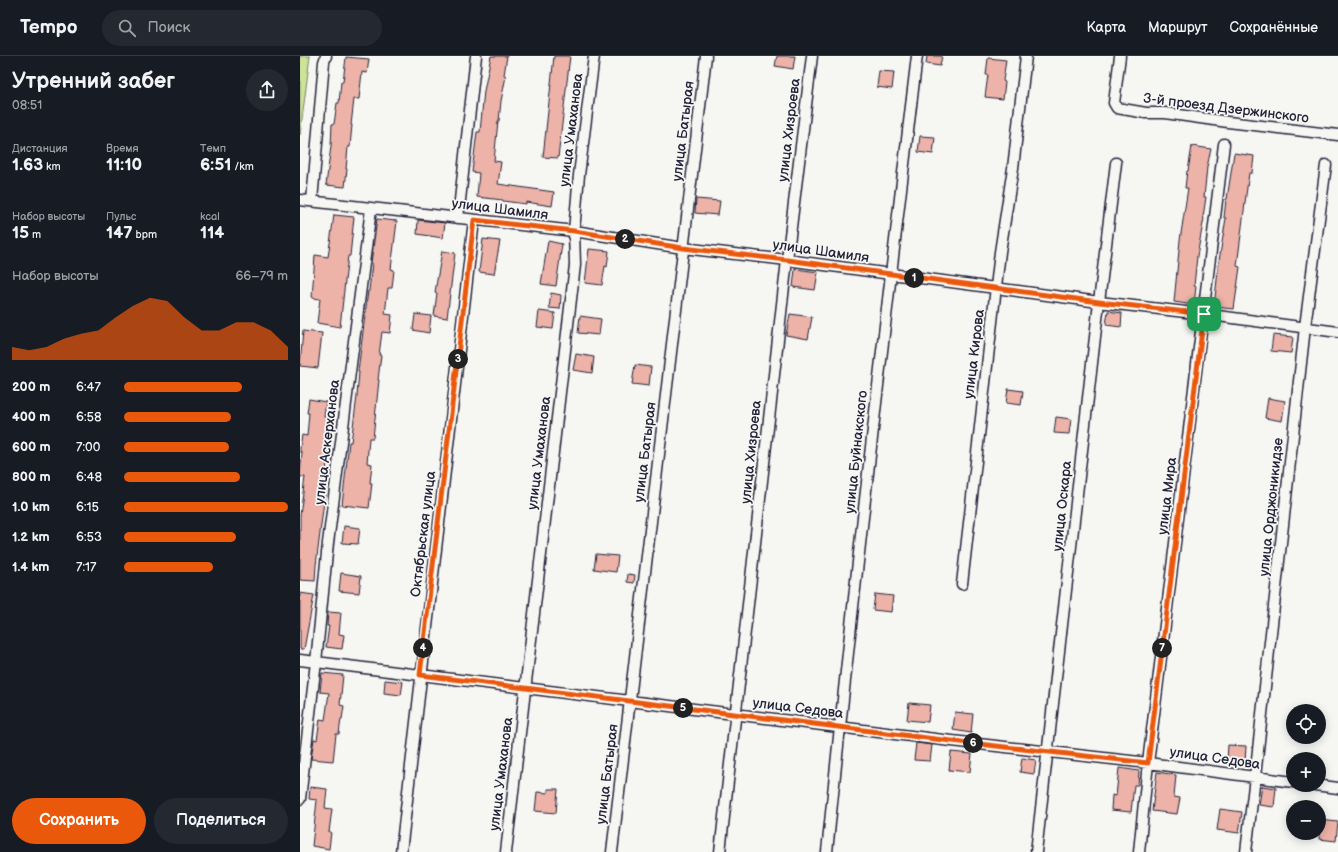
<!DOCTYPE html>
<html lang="ru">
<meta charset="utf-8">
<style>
body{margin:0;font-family:"Balsamiq Sans",sans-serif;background:#242831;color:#f1f3f6;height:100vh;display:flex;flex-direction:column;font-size:15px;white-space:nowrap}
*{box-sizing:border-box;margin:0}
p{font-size:13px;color:#9ea1a6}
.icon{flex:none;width:22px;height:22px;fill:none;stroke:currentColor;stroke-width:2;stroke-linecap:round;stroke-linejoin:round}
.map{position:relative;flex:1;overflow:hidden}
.drawer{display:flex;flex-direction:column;background:#171b24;width:300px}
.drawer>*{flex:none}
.tools{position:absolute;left:986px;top:648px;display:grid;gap:8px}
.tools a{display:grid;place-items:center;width:40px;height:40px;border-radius:50%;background:#171b24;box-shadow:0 2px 10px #0003;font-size:20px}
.pin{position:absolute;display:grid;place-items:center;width:34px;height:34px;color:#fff;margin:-17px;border-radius:8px;box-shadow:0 2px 6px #0006}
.km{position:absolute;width:20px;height:20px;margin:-10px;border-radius:50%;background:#222;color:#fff;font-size:11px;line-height:20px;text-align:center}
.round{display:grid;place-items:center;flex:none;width:42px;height:42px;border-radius:21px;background:#242831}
.headline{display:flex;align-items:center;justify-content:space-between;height:68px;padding:0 12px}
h1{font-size:22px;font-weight:700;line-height:30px}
.stats{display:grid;grid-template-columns:repeat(3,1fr);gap:6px;height:68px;padding:4px 12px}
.stats div{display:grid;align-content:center}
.stats b{font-size:17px;font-weight:700}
.stats small{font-size:11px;font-weight:400}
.stats p{font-size:11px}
.chart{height:112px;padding:8px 12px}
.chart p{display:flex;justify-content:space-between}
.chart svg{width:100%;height:72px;margin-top:4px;fill:#ea580c;opacity:.7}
.primary-button{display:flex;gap:8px;margin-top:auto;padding:8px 12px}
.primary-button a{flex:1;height:46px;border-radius:24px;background:#ea580c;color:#fff;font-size:16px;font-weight:700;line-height:46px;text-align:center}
.primary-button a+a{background:#242831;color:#f1f3f6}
ul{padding:0 12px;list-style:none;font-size:13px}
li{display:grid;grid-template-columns:64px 48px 1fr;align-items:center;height:30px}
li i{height:10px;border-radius:5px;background:#ea580c}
header{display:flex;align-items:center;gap:24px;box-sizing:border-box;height:56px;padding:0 20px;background:#171b24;border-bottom:1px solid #363941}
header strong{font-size:19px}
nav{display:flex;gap:22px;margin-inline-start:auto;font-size:14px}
.search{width:280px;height:36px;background:#242831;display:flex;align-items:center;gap:10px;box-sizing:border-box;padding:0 14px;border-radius:22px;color:#9ea1a6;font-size:15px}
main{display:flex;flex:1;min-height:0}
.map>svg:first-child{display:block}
.grass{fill:#cde398;stroke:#78826a}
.building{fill:#edb3a8;stroke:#22223b}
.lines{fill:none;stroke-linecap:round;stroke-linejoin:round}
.street-casing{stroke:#22223b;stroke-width:13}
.street{stroke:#f6f6f2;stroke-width:10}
.route-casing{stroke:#fff;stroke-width:8}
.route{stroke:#ea580c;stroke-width:5}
.labels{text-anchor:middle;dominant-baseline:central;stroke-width:3.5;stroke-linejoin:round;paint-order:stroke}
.street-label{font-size:14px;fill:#22223b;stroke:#f6f6f2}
</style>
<header>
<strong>Tempo</strong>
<div class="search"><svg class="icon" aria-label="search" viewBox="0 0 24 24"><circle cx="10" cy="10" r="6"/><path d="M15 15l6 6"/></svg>Поиск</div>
<nav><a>Карта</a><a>Маршрут</a><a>Сохранённые</a></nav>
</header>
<main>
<section class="drawer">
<div class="headline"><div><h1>Утренний забег</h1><p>08:51</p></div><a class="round"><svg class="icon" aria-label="share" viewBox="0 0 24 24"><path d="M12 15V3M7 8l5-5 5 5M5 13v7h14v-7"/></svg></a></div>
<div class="stats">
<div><p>Дистанция</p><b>1.63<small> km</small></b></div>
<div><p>Время</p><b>11:10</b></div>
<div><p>Темп</p><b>6:51<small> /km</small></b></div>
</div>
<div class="stats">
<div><p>Набор высоты</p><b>15<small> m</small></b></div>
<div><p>Пульс</p><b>147<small> bpm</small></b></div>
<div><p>kcal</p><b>114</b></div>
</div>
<div class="chart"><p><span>Набор высоты</span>66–79 m</p>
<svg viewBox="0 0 160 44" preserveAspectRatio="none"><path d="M0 44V36L10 38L20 36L30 31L40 28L50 26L60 18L70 11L80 6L90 8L100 18L110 26L120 26L130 21L140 21L150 26L160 36V44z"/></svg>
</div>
<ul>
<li><b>200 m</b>6:47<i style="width:72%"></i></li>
<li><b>400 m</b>6:58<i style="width:65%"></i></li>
<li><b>600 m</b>7:00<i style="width:64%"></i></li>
<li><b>800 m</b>6:48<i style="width:71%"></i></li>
<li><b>1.0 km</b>6:15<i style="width:100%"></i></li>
<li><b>1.2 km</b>6:53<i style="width:68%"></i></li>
<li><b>1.4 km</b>7:17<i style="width:54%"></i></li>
</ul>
<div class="primary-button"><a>Сохранить</a><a>Поделиться</a></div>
</section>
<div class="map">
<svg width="1038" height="796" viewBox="0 0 1038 796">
<rect width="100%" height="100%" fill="#f6f6f2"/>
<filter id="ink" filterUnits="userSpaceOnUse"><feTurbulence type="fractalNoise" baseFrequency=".025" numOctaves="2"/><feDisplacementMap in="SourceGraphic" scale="8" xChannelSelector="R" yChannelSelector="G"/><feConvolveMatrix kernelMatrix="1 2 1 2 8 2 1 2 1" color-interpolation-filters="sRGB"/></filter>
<g filter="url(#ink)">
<path class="grass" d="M0 0H10L0 79Z"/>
<path class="building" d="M191 0H207L204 19 206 20 201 45 199 65H198L194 105 201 106 198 128 254 136 252 150 226 146V148L203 145V144L177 141 179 117 172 116 177 76H180L184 35Z
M254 0H270L258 102 243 101Z
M477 0H495L493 13 475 10Z
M627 0H642L640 10 626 8Z
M46 1 69 3 67 17 62 16 59 43H54L51 69H52L50 91H48L46 113H47L45 131 26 129 31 90 32 68H34L37 47H39L41 26H43Z
M688 2 706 4 703 25 705 26 703 43 685 41 688 19H686Z
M579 15 594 16 592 33 577 31Z
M620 80 635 81 633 98 618 96Z
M892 90 911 93 907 111 904 141H906L903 161 904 162 897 200 894 230H896L894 249 874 246 880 184 888 132H885L887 115H888Z
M934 97 954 100 952 117H949L946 139 937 210 940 211 934 253 914 251 919 205 926 162H924L926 143H927Z
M396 143 420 145 418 159 395 157Z
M34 159 54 161 50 200H48L45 225 40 271 17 267 20 243 12 242 15 199 28 201Z
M77 163 97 165 91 213 94 214 92 232H88L85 258 92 259 90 277 82 276 79 299H81L78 324H79L73 382H69L67 407 72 408 70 427H72L69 452 42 449 49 386H51L57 340 59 316H58L68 235H69L72 207H71Z
M118 164 145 167 143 182 117 178Z
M183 183 200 185 194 218 179 216Z
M248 185 262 188 256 230 241 228Z
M289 193 309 195 307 211 305 210 302 229 285 227Z
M142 195 155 197 147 262 134 260 137 237 135 236Z
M495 213 518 216 515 234 493 231Z
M251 237 261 239 260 253 249 252Z
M239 255 255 257 253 273 237 271Z
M808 255 822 257 821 271 806 269Z
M115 258 131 260 129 277 113 274Z
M490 258 512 261 508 283 486 279Z
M280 260 301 263 299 279 278 277Z
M3 275 22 277 18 312 0 310Z
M973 279 993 281 991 297 971 295Z
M276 298 294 301 292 317 273 314Z
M335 309 351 311 349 330 332 328Z
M708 333 723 335 721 349 706 347Z
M968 342 985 345 982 365 965 362Z
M9 343 26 346 24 361 28 362 27 382H29L25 429H26L16 509 15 525 0 524V460L5 421H0L2 396H0V392L2 379 7 380 9 357H7Z
M756 361 771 363 769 378 754 377Z
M44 470 60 472 58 488 42 487Z
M296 498 318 500 316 516 294 513Z
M41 517 61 520 59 537 39 535Z
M328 518 335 519 334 527 327 526Z
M0 537 14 539 4 593H0Z
M575 538 593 540 591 556 573 554Z
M28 556 41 557 39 578 44 579 42 593 26 591 29 570H27Z
M22 617 43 619 40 649 44 650 42 663H41L39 678H36L33 705 11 703 14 683 17 684 20 663 25 664 29 637 20 636Z
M85 624 103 626 101 639 84 637Z
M609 647 630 649 628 666 607 664Z
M655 656 673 658 671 677 653 674Z
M616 687 632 689 630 705 614 704Z
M928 689 946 690 945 707 927 705Z
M651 696 672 698 670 716 649 714Z
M722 702 736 704 734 718 720 716Z
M819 712 839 715 838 729H834L831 756 811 754 812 739 816 740Z
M857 716 876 719 874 741 880 742 877 758 852 755Z
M962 730 976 732 974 751 959 749Z
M10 731 27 733 25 752 32 753 29 776H31L29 793 12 790 17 744 9 743Z
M248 733H258L256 757 235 755 237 736 248 737Z
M920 753 942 756 939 777 917 774Z
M1019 764 1038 766 1036 785 1019 783Z"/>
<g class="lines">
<g class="street-casing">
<path id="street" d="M820 0 814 47 817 52 846 57H865L928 66 1038 79
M0 144 274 175 383 192 487 204 799 246 903 258 1038 276
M12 145 24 6 26 0
M158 162 176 0
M662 528 700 196 713 112 726 0
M0 604 643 684 848 707 993 726
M1015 729 1038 732
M0 743 16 606 28 487 71 153
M101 796 174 164
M206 796 275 209 274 175 279 119 294 0
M312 796 406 0
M420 796 487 204 512 0
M527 796C554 530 585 265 617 0
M736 796 799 246 816 107
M839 796 848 707 924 88
M946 796 955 721 1005 271 1026 109"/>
</g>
<use href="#street" class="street"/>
</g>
</g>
<g class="lines" filter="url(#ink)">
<g class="route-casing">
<path id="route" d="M174 164 274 175 383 192 487 204 799 246 904 258 848 707 643 684 120 619Z"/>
</g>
<use href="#route" class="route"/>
</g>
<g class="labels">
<g class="street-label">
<text transform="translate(926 52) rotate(7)">3-й проезд Дзержинского</text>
<text transform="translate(271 74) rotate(-83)">улица Умаханова</text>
<text transform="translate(489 74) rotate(-83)">улица Хизроева</text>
<text transform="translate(383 75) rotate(-83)">улица Батырая</text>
<text transform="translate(200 153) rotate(7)">улица Шамиля</text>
<text transform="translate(521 195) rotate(8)">улица Шамиля</text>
<text transform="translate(674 298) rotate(-83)">улица Кирова</text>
<text transform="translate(27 386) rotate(-83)">улица Аскерханова</text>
<text transform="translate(345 396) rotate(-83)">улица Батырая</text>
<text transform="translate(451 396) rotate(-84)">улица Хизроева</text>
<text transform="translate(556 396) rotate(-84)">улица Буйнакского</text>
<text transform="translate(239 397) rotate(-83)">улица Умаханова</text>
<text transform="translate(867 440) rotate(-83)">улица Мира</text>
<text transform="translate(762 450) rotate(-84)">улица Оскара</text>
<text transform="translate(971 451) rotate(-84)">улица Орджоникидзе</text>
<text transform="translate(123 478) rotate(-83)">Октябрьская улица</text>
<text transform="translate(498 652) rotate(7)">улица Седова</text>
<text transform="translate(915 702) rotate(8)">улица Седова</text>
<text transform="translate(201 718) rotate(-83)">улица Умаханова</text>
<text transform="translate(307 718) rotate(-83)">улица Батырая</text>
</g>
</g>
</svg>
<div class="tools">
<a><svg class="icon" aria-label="locate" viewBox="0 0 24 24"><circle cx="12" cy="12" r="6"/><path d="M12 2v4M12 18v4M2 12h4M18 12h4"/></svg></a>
<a>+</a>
<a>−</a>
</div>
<div class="pin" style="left:904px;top:258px;background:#1e9e55"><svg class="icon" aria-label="arrive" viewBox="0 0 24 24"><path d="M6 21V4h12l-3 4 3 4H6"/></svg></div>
<b class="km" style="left:614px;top:222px">1</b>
<b class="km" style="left:325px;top:183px">2</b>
<b class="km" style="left:158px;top:303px">3</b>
<b class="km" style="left:123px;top:592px">4</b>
<b class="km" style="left:383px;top:652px">5</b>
<b class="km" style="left:673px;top:687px">6</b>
<b class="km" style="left:862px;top:592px">7</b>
</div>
</main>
